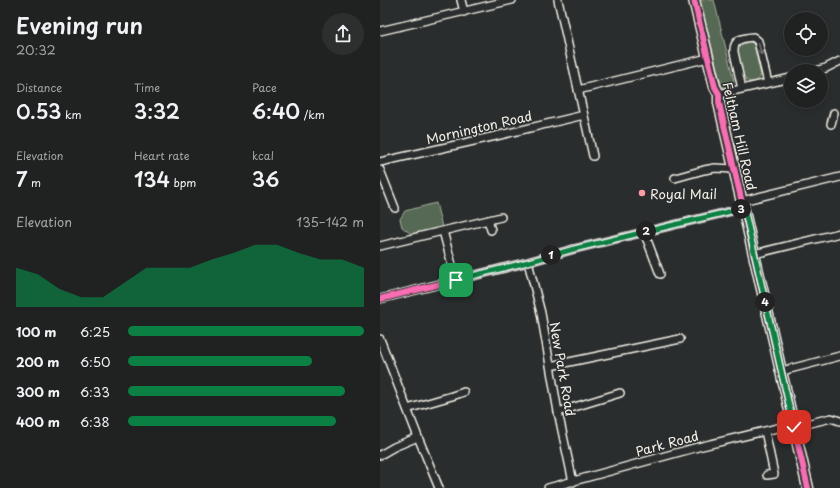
<!DOCTYPE html>
<meta charset="utf-8">
<style>
body{margin:0;font-family:"Playpen Sans",sans-serif;background:#2d2f2f;color:#f1f3f6;height:100vh;display:flex;flex-direction:column;font-size:15px;white-space:nowrap}
*{box-sizing:border-box;margin:0}
p{font-size:13px;color:#a2a4a5}
.icon{flex:none;width:22px;height:22px;fill:none;stroke:currentColor;stroke-width:2;stroke-linecap:round;stroke-linejoin:round}
.map{position:relative;flex:1;overflow:hidden}
.side{display:flex;flex-direction:column;background:#202222;width:380px}
.side>*{flex:none}
.controls{position:absolute;left:404px;top:12px;display:grid;gap:8px}
.controls a{display:grid;place-items:center;width:44px;height:44px;border-radius:50%;background:#202222;box-shadow:0 2px 6px #0003,0 0 0 1px #3d3f40;font-size:20px}
.pin{position:absolute;display:grid;place-items:center;width:34px;height:34px;color:#fff;margin:-17px;border-radius:8px;box-shadow:0 2px 6px #0006}
.km{position:absolute;width:20px;height:20px;margin:-10px;border-radius:50%;background:#222;color:#fff;font-size:11px;line-height:20px;text-align:center}
.round{display:grid;place-items:center;flex:none;width:42px;height:42px;border-radius:21px;background:#2d2f2f}
.summary{display:flex;align-items:center;justify-content:space-between;height:68px;padding:0 16px}
h1{font-size:22px;font-weight:600;line-height:30px}
.stats{display:grid;grid-template-columns:repeat(3,1fr);gap:6px;height:68px;padding:4px 16px}
.stats div{display:grid;align-content:center}
.stats b{font-size:20px;font-weight:600}
.stats small{font-size:11px;font-weight:400}
.stats p{font-size:11px}
.chart{height:112px;padding:8px 16px}
.chart p{display:flex;justify-content:space-between}
.chart svg{width:100%;height:72px;margin-top:4px;fill:#0b8043;opacity:.7}
ul{padding:0 16px;list-style:none;font-size:13px}
li{display:grid;grid-template-columns:64px 48px 1fr;align-items:center;height:30px}
li i{height:10px;border-radius:5px;background:#0b8043}
main{display:flex;flex:1;min-height:0}
.map>svg:first-child{display:block}
.green{fill:#566954;stroke:#a5ad9e}
.lines{fill:none;stroke-linecap:round;stroke-linejoin:round}
.street-casing{stroke:#f4f1e8;stroke-width:10}
.secondary-casing{stroke:#f4f1e8;stroke-width:13}
.street{stroke:#2a2d2e;stroke-width:7}
.secondary{stroke:#2a2d2e;stroke-width:10}
.cycleway-casing{stroke:#2a2d2e;stroke-width:8}
.cycleway{stroke:#f96db3;stroke-width:6}
.oneway{stroke:#71726f}
.route-casing{stroke:#fff;stroke-width:8}
.route{stroke:#0b8043;stroke-width:5}
.poi-dot{fill:#ff9aa2;stroke:#2a2d2e;stroke-width:1.5}
.labels{text-anchor:middle;dominant-baseline:central;stroke-width:3;stroke-linejoin:round;paint-order:stroke}
.street-label{font-size:13px;fill:#f4f1e8;stroke:#2a2d2e}
.poi-label{font-size:13px;fill:#f4f1e8;stroke:#2a2d2e;text-anchor:start}
</style>
<main>
<section class="side">
<div class="summary"><div><h1>Evening run</h1><p>20:32</p></div><a class="round"><svg class="icon" aria-label="share" viewBox="0 0 24 24"><path d="M12 15V3M7 8l5-5 5 5M5 13v7h14v-7"/></svg></a></div>
<div class="stats">
<div><p>Distance</p><b>0.53<small> km</small></b></div>
<div><p>Time</p><b>3:32</b></div>
<div><p>Pace</p><b>6:40<small> /km</small></b></div>
</div>
<div class="stats">
<div><p>Elevation</p><b>7<small> m</small></b></div>
<div><p>Heart rate</p><b>134<small> bpm</small></b></div>
<div><p>kcal</p><b>36</b></div>
</div>
<div class="chart"><p><span>Elevation</span>135–142 m</p>
<svg viewBox="0 0 160 44" preserveAspectRatio="none"><path d="M0 44V20L10 24L20 33L30 38L40 38L50 29L60 20L70 20L80 20L90 15L100 11L110 6L120 6L130 11L140 15L150 15L160 20V44z"/></svg>
</div>
<ul>
<li><b>100 m</b>6:25<i style="width:100%"></i></li>
<li><b>200 m</b>6:50<i style="width:78%"></i></li>
<li><b>300 m</b>6:33<i style="width:92%"></i></li>
<li><b>400 m</b>6:38<i style="width:88%"></i></li>
</ul>
</section>
<div class="map">
<svg width="460" height="488" viewBox="0 0 460 488">
<rect width="100%" height="100%" fill="#2a2d2e"/>
<filter id="ink" filterUnits="userSpaceOnUse"><feTurbulence type="fractalNoise" baseFrequency=".025" numOctaves="2"/><feDisplacementMap in="SourceGraphic" scale="8" xChannelSelector="R" yChannelSelector="G"/><feConvolveMatrix kernelMatrix="1 2 1 2 8 2 1 2 1" color-interpolation-filters="sRGB"/></filter>
<g filter="url(#ink)">
<path class="green" d="M320 0H334L354 81 350 87 344 88 341 84Z
M370 41 374 45 381 76 377 81 370 82 364 79 357 49 362 43Z
M56 203 62 227 31 234 22 227 20 219 25 211Z"/>
<g class="lines">
<g class="street-casing">
<path id="street" d="M81 0 84 12
M178 0 213 156
M0 31 132 0
M435 71 446 68 460 61
M362 89 354 52C353 39 363 38 373 37L378 41 388 83
M198 90 328 58
M339 94 411 78
M451 124 454 113
M0 162 116 136 204 115
M0 170 15 208
M295 178 324 170 335 168 354 169
M362 201 460 177
M108 220 111 230
M63 231 76 280
M264 232 280 274
M0 246 121 217
M374 254 460 233
M148 262 161 313 178 412 193 482
M0 299 148 262 194 249 364 208
M0 339 38 437 59 488
M170 366 300 339
M402 371 460 356
M27 409 72 396 84 392
M178 412 240 393
M414 427 451 418 460 421
M385 431 394 474 387 475
M0 455 14 447 38 437
M168 488 318 447 414 424"/>
</g>
<g class="secondary-casing">
<path id="secondary" d="M314 0 335 87 339 94V103L428 488"/>
</g>
<use href="#street" class="street"/>
<use href="#secondary" class="secondary"/>
<g class="cycleway-casing">
<path id="cycleway" d="M314 0 335 87 339 94V103L428 488
M0 299 148 262 194 249 364 208"/>
</g>
<use href="#cycleway" class="cycleway"/>
</g>
<defs><path id="oneway-shaft" d="M-6 0H5M1.5-3L5.5 0L1.5 3" fill="none" stroke-width="1.6" stroke-linecap="round" stroke-linejoin="round"/></defs>
<use class="oneway" href="#oneway-shaft" transform="translate(380 49) rotate(77)"/>
</g>
<g class="lines" filter="url(#ink)">
<g class="route-casing">
<path id="route" d="M76 280 148 262 194 249 364 208 414 427"/>
</g>
<use href="#route" class="route"/>
</g>
<circle class="poi-dot" cx="262" cy="193" r="4"/>
<g class="labels">
<g class="street-label">
<text transform="translate(99 127) rotate(-13)">Mornington Road</text>
<text transform="translate(360 136) rotate(77)">Feltham Hill Road</text>
<text transform="translate(183 369) rotate(80)">New Park Road</text>
<text transform="translate(287 443) rotate(-15)">Park Road</text>
</g>
<g class="poi-label">
<text x="270" y="193">Royal Mail</text>
</g>
</g>
</svg>
<div class="controls">
<a><svg class="icon" aria-label="locate" viewBox="0 0 24 24"><circle cx="12" cy="12" r="6"/><path d="M12 2v4M12 18v4M2 12h4M18 12h4"/></svg></a>
<a><svg class="icon" aria-label="layers" viewBox="0 0 24 24"><path d="M12 4l9 5-9 5-9-5zM3 14l9 5 9-5"/></svg></a>
</div>
<div class="pin" style="left:76px;top:280px;background:#1e9e55"><svg class="icon" aria-label="arrive" viewBox="0 0 24 24"><path d="M6 21V4h12l-3 4 3 4H6"/></svg></div>
<div class="pin" style="left:414px;top:427px;background:#d93025"><svg class="icon" aria-label="check" viewBox="0 0 24 24"><path d="M5 12l5 5 9-10"/></svg></div>
<b class="km" style="left:171px;top:255px">1</b>
<b class="km" style="left:266px;top:231px">2</b>
<b class="km" style="left:361px;top:209px">3</b>
<b class="km" style="left:385px;top:302px">4</b>
</div>
</main>
